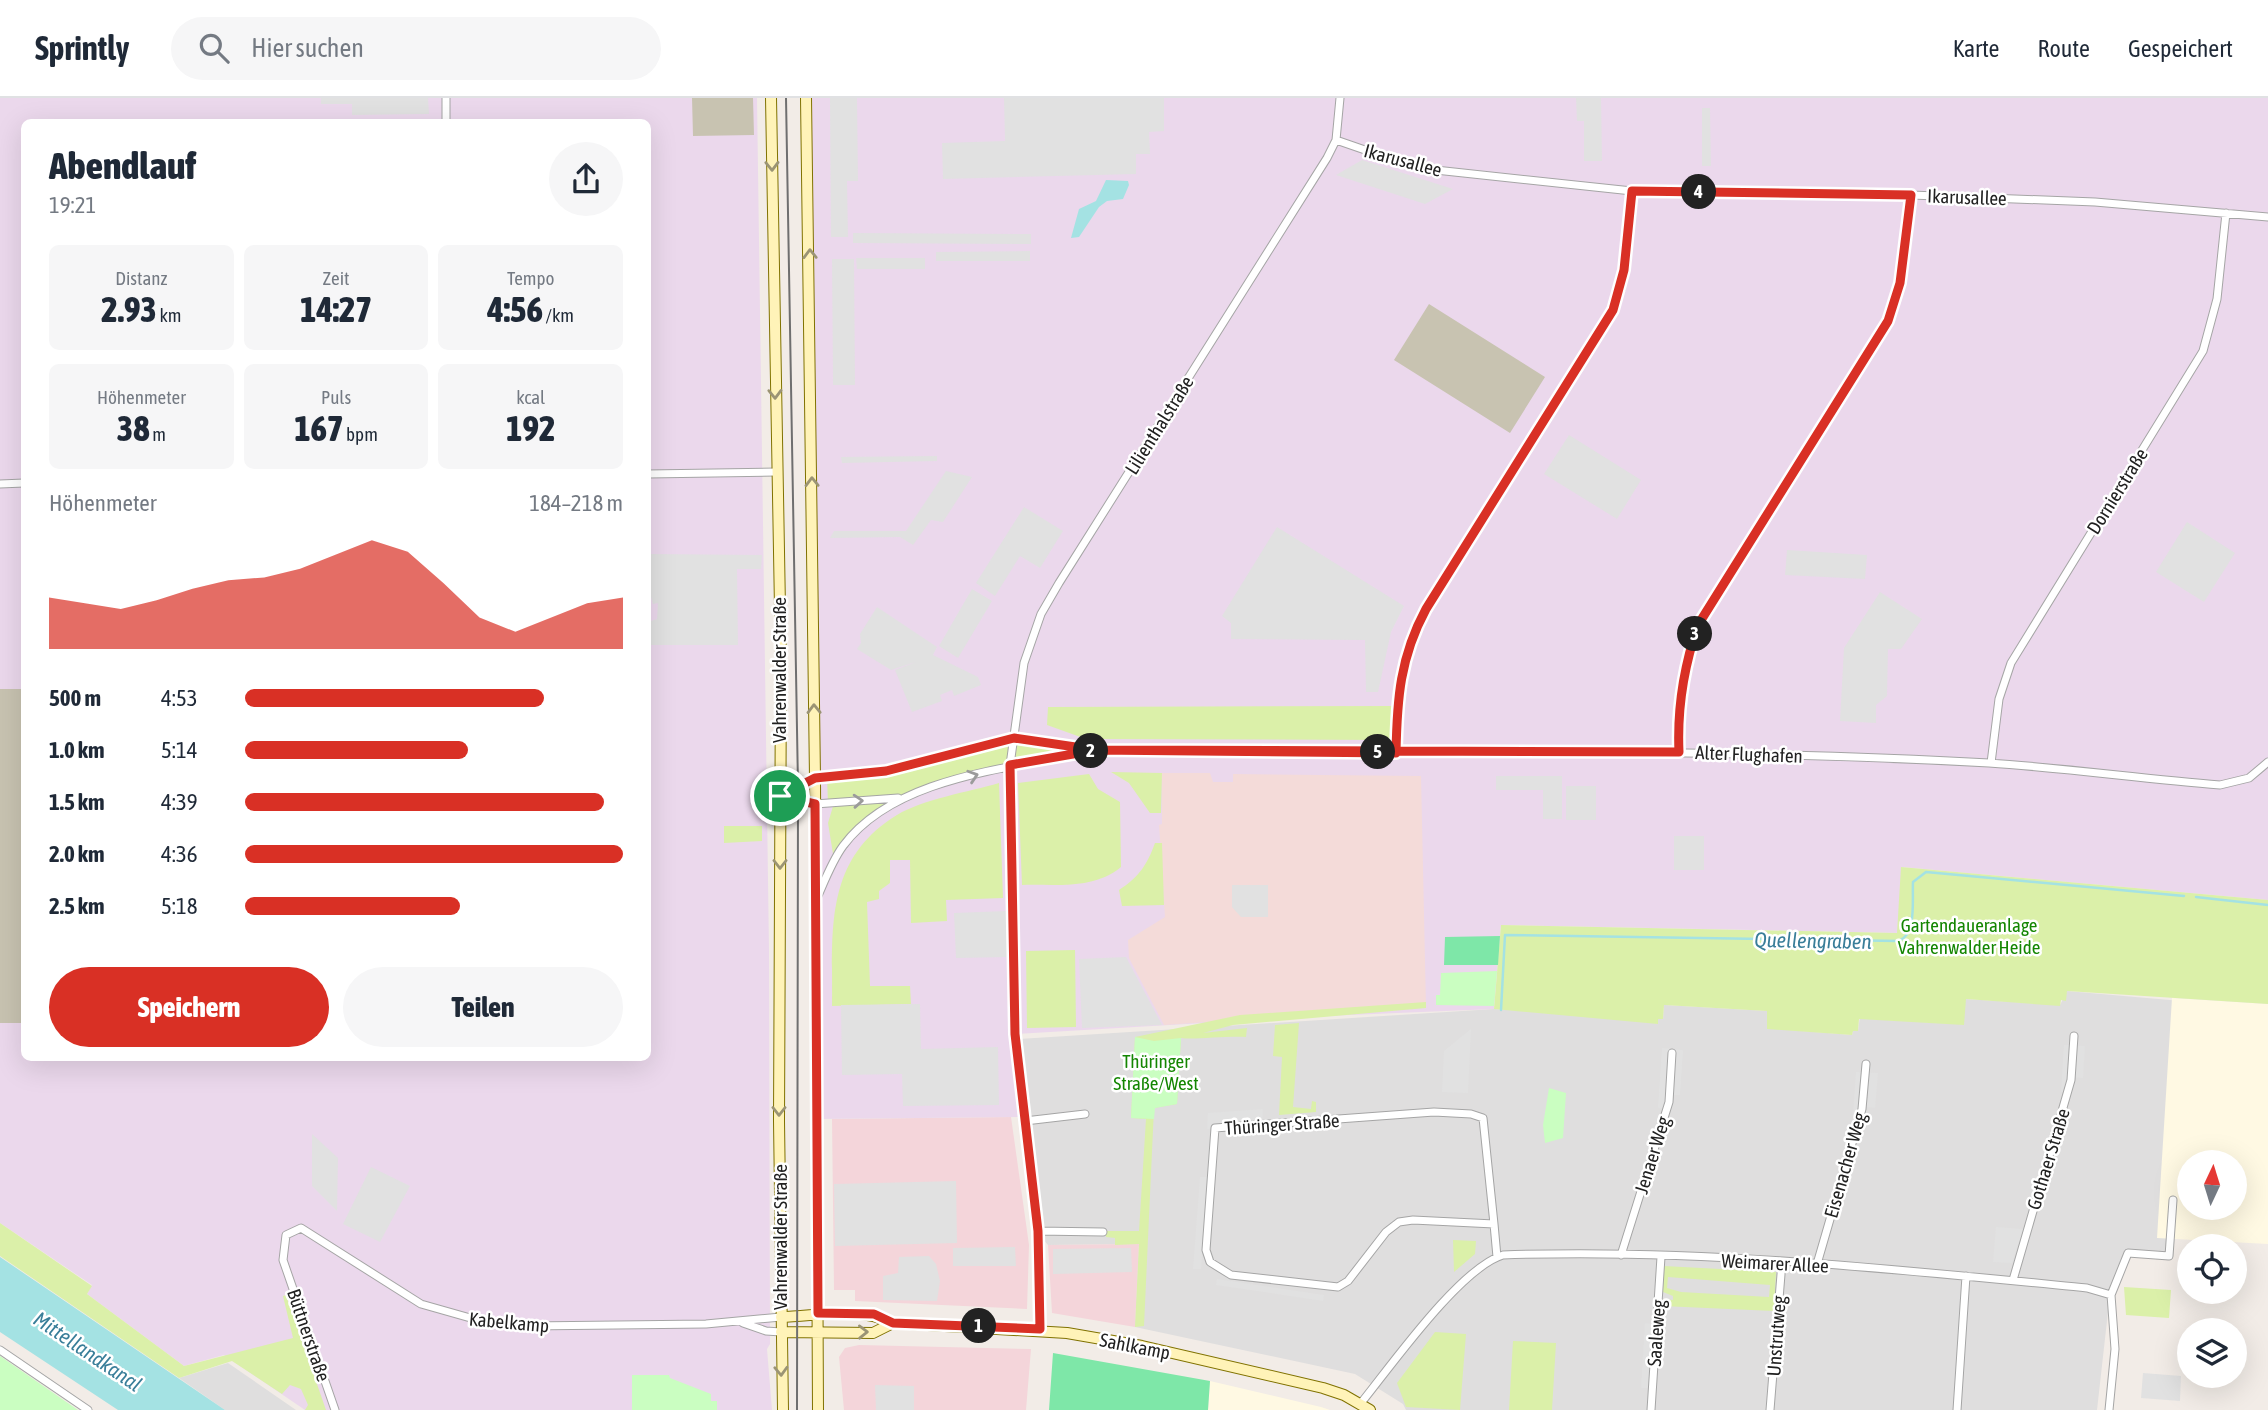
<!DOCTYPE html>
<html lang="de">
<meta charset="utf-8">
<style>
body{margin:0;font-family:"Asap Condensed",sans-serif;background:#f6f6f7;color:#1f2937;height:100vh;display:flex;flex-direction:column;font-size:26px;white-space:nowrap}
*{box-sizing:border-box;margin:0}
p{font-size:23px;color:#747a83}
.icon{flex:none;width:38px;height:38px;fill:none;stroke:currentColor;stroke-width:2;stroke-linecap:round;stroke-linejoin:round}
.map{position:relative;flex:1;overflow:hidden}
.panel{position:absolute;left:21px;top:21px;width:630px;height:942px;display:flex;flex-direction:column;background:#fff;border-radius:10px;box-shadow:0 7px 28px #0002}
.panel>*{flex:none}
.needle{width:46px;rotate:4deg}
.fabs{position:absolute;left:2177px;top:1052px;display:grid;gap:14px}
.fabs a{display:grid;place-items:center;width:70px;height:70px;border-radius:50%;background:#fff;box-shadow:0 7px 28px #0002;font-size:35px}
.pin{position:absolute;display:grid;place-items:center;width:60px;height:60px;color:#fff;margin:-30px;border:4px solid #fff;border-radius:50%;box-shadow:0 2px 7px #0007}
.km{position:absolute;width:35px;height:35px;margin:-18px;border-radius:50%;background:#222;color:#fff;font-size:19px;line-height:35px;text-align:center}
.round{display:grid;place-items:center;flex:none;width:74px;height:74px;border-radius:37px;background:#f6f6f7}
.summary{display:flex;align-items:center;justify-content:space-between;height:119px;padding:0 28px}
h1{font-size:38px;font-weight:800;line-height:52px}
.metrics{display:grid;grid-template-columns:repeat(3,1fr);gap:10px;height:119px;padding:7px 28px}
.metrics div{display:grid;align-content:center;border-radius:10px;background:#f6f6f7;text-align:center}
.metrics b{font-size:35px;font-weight:800}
.metrics small{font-size:19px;font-weight:400}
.metrics p{font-size:19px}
.chart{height:196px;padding:14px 28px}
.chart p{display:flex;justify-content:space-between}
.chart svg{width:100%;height:126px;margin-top:7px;fill:#d93025;opacity:.7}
.action{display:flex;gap:14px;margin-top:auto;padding:14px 28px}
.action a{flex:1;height:80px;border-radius:42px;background:#d93025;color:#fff;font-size:28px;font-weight:800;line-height:80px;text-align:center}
.action a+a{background:#f6f6f7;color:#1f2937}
ul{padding:0 28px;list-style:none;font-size:23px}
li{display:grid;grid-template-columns:112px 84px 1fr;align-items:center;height:52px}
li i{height:18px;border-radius:9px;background:#d93025}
header{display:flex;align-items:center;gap:42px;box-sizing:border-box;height:98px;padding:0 35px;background:#fff;border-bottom:2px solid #e0e1e3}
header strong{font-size:33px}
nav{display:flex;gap:38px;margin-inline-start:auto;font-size:24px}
.search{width:490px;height:63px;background:#f6f6f7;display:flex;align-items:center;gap:18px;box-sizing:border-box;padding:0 24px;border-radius:38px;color:#747a83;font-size:26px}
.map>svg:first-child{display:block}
.residential{fill:#dfdede}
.commercial{fill:#f4d5da}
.industrial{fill:#ebd8ec;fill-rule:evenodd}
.education{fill:#fff9e3;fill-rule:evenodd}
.military{fill:#f4dbd9}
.construction{fill:#c8c3b1}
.grass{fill:#dbf0a9;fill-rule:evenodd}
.park{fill:#cafec1}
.pitch{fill:#7ee7a8}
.parking{fill:#e1e1e1}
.water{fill:#a4e2e3}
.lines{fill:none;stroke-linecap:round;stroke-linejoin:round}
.stream{stroke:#a4e2e3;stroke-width:2.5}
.street-casing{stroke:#a5a5a5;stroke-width:9}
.secondary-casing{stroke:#807200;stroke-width:12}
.street{stroke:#fff;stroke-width:7}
.secondary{stroke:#fff3b8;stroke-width:10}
.tram{stroke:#6f6f6f;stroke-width:2}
.oneway{stroke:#9b9474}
.oneway2{stroke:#9b9b9b}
.route-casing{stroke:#fff;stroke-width:14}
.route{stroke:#d93025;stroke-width:9}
.labels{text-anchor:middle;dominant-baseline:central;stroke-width:5;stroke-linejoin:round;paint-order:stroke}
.street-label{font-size:19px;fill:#212121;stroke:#fff}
.park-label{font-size:19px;fill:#148602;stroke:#fff}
.water-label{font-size:21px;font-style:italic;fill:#397e99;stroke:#fff}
</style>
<header>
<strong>Sprintly</strong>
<div class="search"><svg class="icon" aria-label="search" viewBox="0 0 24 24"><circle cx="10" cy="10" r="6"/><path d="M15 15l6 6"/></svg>Hier suchen</div>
<nav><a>Karte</a><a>Route</a><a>Gespeichert</a></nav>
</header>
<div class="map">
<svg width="2268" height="1312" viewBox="0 0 2268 1312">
<rect width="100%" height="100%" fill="#f2ece7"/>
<path class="residential" d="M2067 893 2181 903 2166 1154 2130 1152 2108 1214 2097 1312H1406L1403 1306 1355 1276 1135 1229 1139 1146 1048 1147 1039 1137 1019 941 1494 911 1663 921 1664 907 1768 913 1767 930 1852 937 1853 933H1858L1860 918 1965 901 2060 907Z
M228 1265 296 1312H225L179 1280Z"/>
<path class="commercial" d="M1011 1019 1029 1147 1027 1211 855 1203V1192H834L832 1021Z
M1139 1146 1135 1229 1052 1215 1048 1147Z
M859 1247 1031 1251 1026 1312H844L839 1259 845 1250Z"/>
<path class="industrial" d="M0 0H757L769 852 770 1246 767 1251 772 1312H305L224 1257 184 1268 87 1196 92 1187 0 1125ZM24 24H648V959H24Z
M806 0H2268V802L1902 769 1898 835 1501 827 1494 911 1325 918 1015 936 1025 1019 816 1021Z"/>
<path class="education" d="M2172 900 2268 906V1146L2157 1140ZM2189 1064H2235V1110H2189Z
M1210 1283 1321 1309 1330 1312H1208Z"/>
<path class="military" d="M1162 675H1210L1213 684H1233V676L1421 678 1426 909 1164 927 1129 860 1128 842 1165 819 1159 727 1162 726Z"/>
<path class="construction" d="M692 0H753L754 37 693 38Z
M1429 206 1545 279 1510 335 1394 262Z
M0 591H24V925H0Z"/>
<path class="grass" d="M1398 608 1397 642 1086 641 1047 627 1048 609Z
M1014 640 1096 652 953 684 882 711 834 762 828 725 834 705H828L827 679 886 673Z
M1111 674 1162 675 1161 715H1150L1129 685Z
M1089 676 1098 691 1120 704 1121 769C1093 792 1057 786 1022 787L1018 685Z
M999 685 1003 800 946 802 947 823 911 825 910 762H890V785L879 793V801L867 804 870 888H910L911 906 832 908C833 834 823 762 897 717 923 701 969 694 999 685Z
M724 728H762V743L724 745Z
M1155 745H1162L1164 807 1122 808 1119 792C1139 779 1147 767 1155 745Z
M1901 769 2268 802V906L2067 893 2066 903 2061 902 2060 908 1966 901 1964 927 1859 921 1858 933H1853L1852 937 1767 931V913L1664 907 1663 921H1658V926L1494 911 1501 827 1897 835Z
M1075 852 1076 929 1027 930 1026 853Z
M1426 904V910L1233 927 1203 935 1247 930 1246 939C1224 938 1192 942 1181 940L1177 1006 1154 1010 1144 1228 1135 1229 1139 1146 1115 1147V1140L1106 1139V1133H1139L1146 1021 1131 1020 1135 939 1240 917Z
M1299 925 1293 1009 1311 1011 1312 1003 1316 1004V1014L1279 1017 1282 959 1273 958 1275 927Z
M0 1125 92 1188 87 1196 184 1268 293 1240 283 1198 286 1197 326 1312H305L308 1307 301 1291 290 1287 282 1296 232 1263 179 1280 0 1158Z
M1453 1142 1476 1143 1475 1156 1454 1174Z
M1664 1168 1776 1174 1774 1213 1662 1208 1663 1201 1673 1202V1198L1663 1194ZM1668 1179 1770 1187 1769 1199 1681 1194 1667 1190Z
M2124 1189 2171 1192 2169 1220 2126 1217Z
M1435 1234 1466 1236 1460 1312 1406 1309 1397 1285Z
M1513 1243 1556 1245 1552 1312H1509Z"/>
<path class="park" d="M1497 873 1494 908 1436 907V897H1440L1441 875Z
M1135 939 1154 943 1181 940 1177 1006 1155 1010 1154 1021 1131 1020Z
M1549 990 1566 995 1563 1040 1545 1045 1543 1027Z
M0 1258 78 1312H0Z
M632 1277H669L670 1280 711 1296V1303H717V1312H632Z"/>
<path class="pitch" d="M1500 838 1498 867H1444L1445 839Z
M1053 1255 1210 1283 1208 1312H1049Z"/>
<path class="parking" d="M321 0H428L429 16 352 17V6H321Z
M830 0H857L858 83H847L848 139H831Z
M1004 0H1164V33L1149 34 1150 56H1136V76L943 81 942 45 1005 43Z
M1576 0H1601L1602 63H1584V23H1577Z
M1702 10H1710L1711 68H1702Z
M1362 62 1453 91 1425 106 1336 77Z
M853 135 1031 136V146L853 145Z
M1030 153V163H936V154Z
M856 160H925V171H857Z
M832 161H854L855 287H833Z
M1569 337 1641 382 1617 421 1544 376Z
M937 358V363L842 365 841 359Z
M946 373 972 379 943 424 931 422 913 447 900 439 830 440 834 433H906Z
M1024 409 1063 433 1040 470 1020 458 995 498 976 485Z
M2187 424 2235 455 2204 504 2156 474Z
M1277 429 1404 508 1391 534 1378 594H1366L1365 542 1231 541V525L1222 518Z
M1787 452 1867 457 1865 481 1785 477Z
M648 456 762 457 761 471H737L738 547H648V524L657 521 658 505 653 506 648 488Z
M972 491 992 503 958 560 939 548Z
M1880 494 1922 521 1901 551H1888L1887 598 1876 607V625L1840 623 1844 550Z
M877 509 937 549 933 557 978 579 981 587 954 598 952 592 940 597 942 603 912 614 895 572 916 564 891 572 857 551 861 545 860 536Z
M1496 678H1562V721H1543V692H1496Z
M1566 688H1596V722H1566Z
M1674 738H1704V772H1674Z
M1232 787H1268V819H1241L1232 809Z
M1007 813 1009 859 956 860 954 815Z
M1126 859 1162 927 1082 930 1079 861Z
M920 906 921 951 998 949 999 1007 903 1008 902 976 842 977 841 907Z
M1471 931 1468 995 1442 994 1444 953Z
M2064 947 2085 948 2083 980 2069 979 2065 994H2061Z
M1662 950 1683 952 1680 997H1673L1668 1011 1658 1010Z
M1856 974 1878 975 1875 1010 1867 1009 1866 1018 1853 1017Z
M1263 1011 1262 1027 1207 1031 1208 1015Z
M312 1036 338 1060 337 1113 312 1088Z
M371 1069 410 1088 380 1144 343 1126Z
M1200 1079H1208L1201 1171H1193Z
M956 1083 957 1145 835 1148 834 1086Z
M1996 1129 2023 1131 2012 1165 1993 1164Z
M1015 1149 1016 1168H953V1150Z
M1131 1150 1132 1174 1053 1176V1151Z
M929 1158 936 1166 940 1183 937 1203 883 1202V1178L898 1175 899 1159Z
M1217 1181 1324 1197 1323 1203 1216 1187Z
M1645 1225 1653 1226 1649 1290H1641Z
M2143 1275 2181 1278 2180 1303 2141 1300Z
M875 1287 914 1288V1312H876Z"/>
<path class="water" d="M1106 82 1128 83 1129 87 1123 101 1107 103 1099 109 1079 139 1071 140 1079 111 1096 103Z
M0 1159 225 1312H118L0 1234Z"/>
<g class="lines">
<path class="stream" d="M2196 799 2268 807
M1501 912 1505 837 1899 843C1917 836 1912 801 1913 784L1926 774 2184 798"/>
<g class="street-casing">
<path id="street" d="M446 0V24
M1336 42 1417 70 1632 93 1911 97 2095 104 2268 119
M648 376 776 374
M0 386 24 385
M1396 655C1397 603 1400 557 1426 511L1613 211 1621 191 1632 93
M1679 655C1677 611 1684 568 1698 527L1888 223 1900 185 1911 97
M1991 665 1999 601 2011 565 2203 253 2217 201 2226 115
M815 680 886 673 1014 640 1096 652C1393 654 1692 649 1989 665 2066 670 2143 681 2220 687L2249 680 2268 664
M815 706 898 700
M817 800C825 782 832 763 843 748 896 677 1012 671 1092 653
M1434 1014 1471 1016 1483 1020 1494 1126 1413 1122 1399 1124 1386 1134 1348 1183 1338 1189 1231 1177 1210 1164 1206 1152 1215 1030Z
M1025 1023 1085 1016
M1494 1126 1497 1159
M1038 1133 1103 1134
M1621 1157 1669 1004 1672 955
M1817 1166 1862 1011 1866 966
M2013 1182 2071 982 2074 938
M2111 1197 2128 1155 2169 1158 2173 1102
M743 1225 766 1233 781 1234
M1040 1231 1038 1133 1015 936 1010 667 1024 565 1041 516 1059 485 1327 60 1336 42 1340 0
M0 1252 88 1312
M1361 1305C1391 1268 1460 1170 1503 1157 1697 1150 1894 1171 2087 1190L2111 1197
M335 1312 283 1162 286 1137 301 1130 421 1206 488 1225 528 1228 706 1226 781 1219
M1651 1312 1661 1159
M1770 1312 1782 1164
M1957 1312 1966 1178
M2109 1312 2115 1251 2111 1197"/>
</g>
<g class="secondary-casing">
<path id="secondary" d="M771 0 781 567 779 1023 783 1312
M806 0 815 680 818 1312
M780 698 815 680
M780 698 815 706
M781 1219C819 1218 857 1208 893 1225L1067 1235 1142 1248 1323 1290 1344 1297 1370 1312
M781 1234 873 1235 893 1225"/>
</g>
<use href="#street" class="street"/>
<use href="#secondary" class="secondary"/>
<path class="tram" d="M786 0 798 688 797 1312"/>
</g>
<defs><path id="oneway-chevron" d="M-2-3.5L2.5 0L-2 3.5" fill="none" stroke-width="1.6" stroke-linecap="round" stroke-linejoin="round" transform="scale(1.75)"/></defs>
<g class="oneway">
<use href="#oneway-chevron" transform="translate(772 68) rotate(89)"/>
<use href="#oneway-chevron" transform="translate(810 156) rotate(-91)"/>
<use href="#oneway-chevron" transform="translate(775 296) rotate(89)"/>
<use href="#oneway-chevron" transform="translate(812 384) rotate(-91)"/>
<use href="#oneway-chevron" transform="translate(814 611) rotate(-91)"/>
<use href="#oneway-chevron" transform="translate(780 766) rotate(90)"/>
<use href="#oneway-chevron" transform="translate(779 1013) rotate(90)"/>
<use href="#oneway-chevron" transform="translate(863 1234) rotate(-1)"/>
<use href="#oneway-chevron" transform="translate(781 1273) rotate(88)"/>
</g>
<g class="oneway2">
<use href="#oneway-chevron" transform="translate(973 678) rotate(-18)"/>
<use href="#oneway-chevron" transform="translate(858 703) rotate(-4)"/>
</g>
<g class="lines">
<g class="route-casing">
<path id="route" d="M780 698 815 706 818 1215 874 1216 893 1225 1040 1231 1038 1133 1015 936 1010 667 1096 652 1679 654C1677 610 1684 568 1698 527L1888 223 1900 185 1911 97 1632 93 1624 172 1613 212 1426 511C1400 559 1397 601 1396 655L1096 652 1014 640 886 673 815 680 780 698"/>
</g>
<use href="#route" class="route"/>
</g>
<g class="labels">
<g class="street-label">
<text transform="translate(1403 62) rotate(15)">Ikarusallee</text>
<text transform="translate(1967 99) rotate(2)">Ikarusallee</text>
<text transform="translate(1159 327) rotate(-58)">Lilienthalstraße</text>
<text transform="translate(2117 393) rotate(-58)">Dornierstraße</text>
<text transform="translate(779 572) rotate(-90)">Vahrenwalder Straße</text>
<text transform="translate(1749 656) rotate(2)">Alter Flughafen</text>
<text transform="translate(1282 1026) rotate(-4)">Thüringer Straße</text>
<text transform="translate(1652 1057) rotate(-73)">Jenaer Weg</text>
<text transform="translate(2048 1061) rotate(-73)">Gothaer Straße</text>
<text transform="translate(1845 1067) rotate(-74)">Eisenacher Weg</text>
<text transform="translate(780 1139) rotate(-90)">Vahrenwalder Straße</text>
<text transform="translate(1775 1165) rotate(3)">Weimarer Allee</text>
<text transform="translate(509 1224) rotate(5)">Kabelkamp</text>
<text transform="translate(1656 1235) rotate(-86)">Saaleweg</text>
<text transform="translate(309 1237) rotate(71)">Büttnerstraße</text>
<text transform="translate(1776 1238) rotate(-86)">Unstrutweg</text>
<text transform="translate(1135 1248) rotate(11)">Sahlkamp</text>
</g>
<g class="park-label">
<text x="1969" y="827">Gartendaueranlage<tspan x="1969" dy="22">Vahrenwalder Heide</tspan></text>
<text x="1156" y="963">Thüringer<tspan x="1156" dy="22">Straße/West</tspan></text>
</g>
<g class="water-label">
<text transform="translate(1813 842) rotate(1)">Quellengraben</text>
<text transform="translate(88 1253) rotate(34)">Mittellandkanal</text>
</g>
</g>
</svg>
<div class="fabs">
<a><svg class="needle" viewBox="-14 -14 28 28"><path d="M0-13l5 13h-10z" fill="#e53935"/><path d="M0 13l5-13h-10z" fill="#747a83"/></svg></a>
<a><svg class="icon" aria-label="locate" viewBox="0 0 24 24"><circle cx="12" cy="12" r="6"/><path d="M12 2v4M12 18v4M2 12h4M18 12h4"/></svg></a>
<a><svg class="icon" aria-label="layers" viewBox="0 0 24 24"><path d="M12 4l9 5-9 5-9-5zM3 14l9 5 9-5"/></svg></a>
</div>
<div class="pin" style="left:780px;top:698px;background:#1e9e55"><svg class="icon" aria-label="arrive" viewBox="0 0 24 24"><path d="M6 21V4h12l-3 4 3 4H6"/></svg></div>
<b class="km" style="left:979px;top:1228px">1</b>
<b class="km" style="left:1091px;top:653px">2</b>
<b class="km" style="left:1695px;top:536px">3</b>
<b class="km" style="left:1699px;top:94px">4</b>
<b class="km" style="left:1378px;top:654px">5</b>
<section class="panel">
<div class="summary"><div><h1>Abendlauf</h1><p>19:21</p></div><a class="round"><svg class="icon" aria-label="share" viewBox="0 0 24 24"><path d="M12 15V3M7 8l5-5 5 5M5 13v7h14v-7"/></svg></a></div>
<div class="metrics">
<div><p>Distanz</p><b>2.93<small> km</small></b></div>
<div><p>Zeit</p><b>14:27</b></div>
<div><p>Tempo</p><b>4:56<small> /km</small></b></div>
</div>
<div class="metrics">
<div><p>Höhenmeter</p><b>38<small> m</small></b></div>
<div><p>Puls</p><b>167<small> bpm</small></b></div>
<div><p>kcal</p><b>192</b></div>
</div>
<div class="chart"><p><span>Höhenmeter</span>184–218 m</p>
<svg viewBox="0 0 160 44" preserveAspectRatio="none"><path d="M0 44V26L10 28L20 30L30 27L40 23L50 20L60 19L70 16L80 11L90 6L100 10L110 21L120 33L130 38L140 33L150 28L160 26V44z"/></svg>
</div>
<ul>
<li><b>500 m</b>4:53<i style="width:79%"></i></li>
<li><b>1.0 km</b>5:14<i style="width:59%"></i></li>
<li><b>1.5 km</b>4:39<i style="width:95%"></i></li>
<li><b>2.0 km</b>4:36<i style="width:100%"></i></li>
<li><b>2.5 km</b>5:18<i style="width:57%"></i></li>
</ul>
<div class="action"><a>Speichern</a><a>Teilen</a></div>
</section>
</div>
